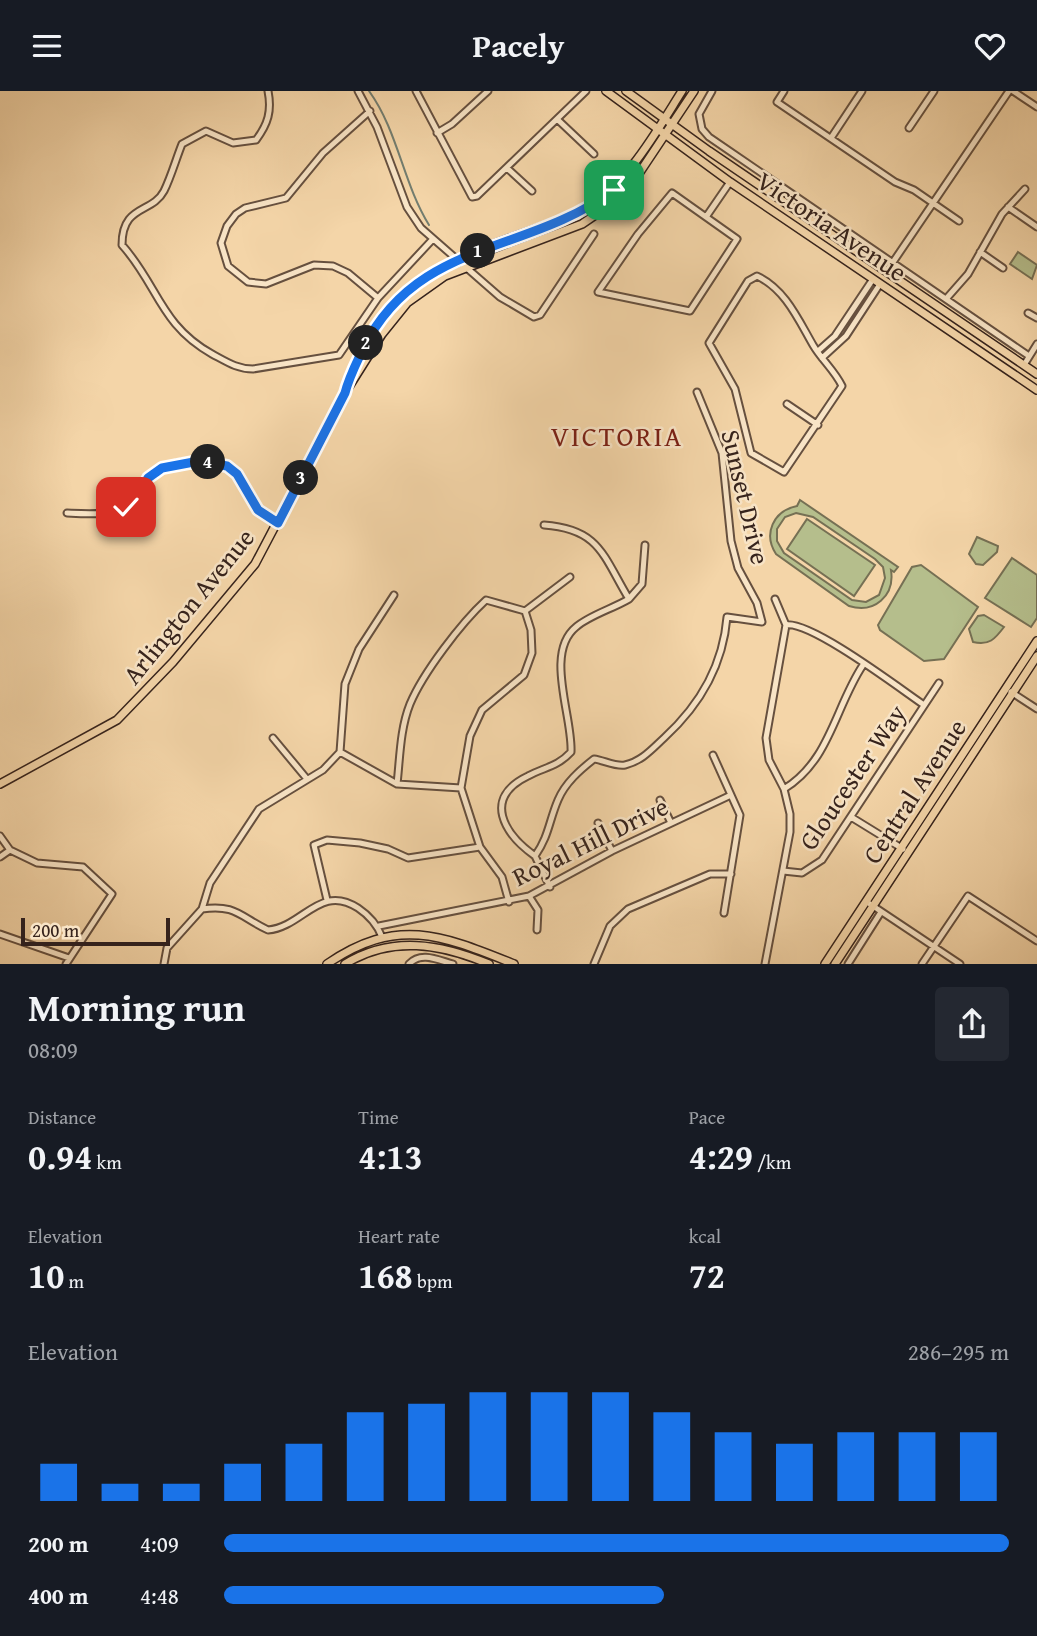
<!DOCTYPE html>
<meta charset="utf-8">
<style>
body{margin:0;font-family:"Gentium Book Plus",serif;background:#242831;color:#f1f3f6;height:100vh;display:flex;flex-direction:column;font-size:26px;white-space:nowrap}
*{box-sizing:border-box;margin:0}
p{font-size:23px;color:#9ea1a6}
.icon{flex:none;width:38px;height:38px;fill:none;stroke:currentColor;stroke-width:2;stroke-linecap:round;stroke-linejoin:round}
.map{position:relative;height:873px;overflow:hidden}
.details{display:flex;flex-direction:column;background:#171b24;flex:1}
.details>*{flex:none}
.scale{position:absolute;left:21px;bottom:18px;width:149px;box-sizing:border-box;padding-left:7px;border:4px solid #36231c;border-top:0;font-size:19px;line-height:24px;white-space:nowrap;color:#36231c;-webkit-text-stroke:5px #f8e4c6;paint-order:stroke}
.pin{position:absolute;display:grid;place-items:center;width:60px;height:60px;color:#fff;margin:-30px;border-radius:14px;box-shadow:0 4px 10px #0006}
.km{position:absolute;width:35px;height:35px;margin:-18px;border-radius:50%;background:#222;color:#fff;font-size:19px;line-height:35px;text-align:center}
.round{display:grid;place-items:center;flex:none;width:74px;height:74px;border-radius:7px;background:#242831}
.head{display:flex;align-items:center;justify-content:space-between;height:119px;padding:0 28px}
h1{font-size:38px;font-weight:700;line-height:52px}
.figures{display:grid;grid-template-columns:repeat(3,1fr);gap:10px;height:119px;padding:7px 28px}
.figures div{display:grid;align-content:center}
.figures b{font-size:35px;font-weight:700}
.figures small{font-size:19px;font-weight:400}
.figures p{font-size:19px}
.chart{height:196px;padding:14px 28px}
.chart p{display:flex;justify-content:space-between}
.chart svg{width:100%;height:126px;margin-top:7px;stroke:#1a73e8;stroke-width:6}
ul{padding:0 28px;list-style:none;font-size:23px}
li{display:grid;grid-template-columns:112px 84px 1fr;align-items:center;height:52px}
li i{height:18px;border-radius:9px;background:#1a73e8}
header{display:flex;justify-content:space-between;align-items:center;height:91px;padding:0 28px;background:#171b24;font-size:32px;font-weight:700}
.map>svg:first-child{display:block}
.green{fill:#b5be8c;stroke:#767054;stroke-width:2;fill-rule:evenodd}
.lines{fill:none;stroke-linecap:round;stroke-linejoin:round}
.stream{stroke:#737d6f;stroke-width:2}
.minor-casing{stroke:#66503f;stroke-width:9}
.major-casing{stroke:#36231c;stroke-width:10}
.minor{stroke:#f8e4c6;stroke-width:5}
.major{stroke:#f4d5a8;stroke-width:7}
.route-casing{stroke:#fff;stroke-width:14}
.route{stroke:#1a73e8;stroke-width:9}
.labels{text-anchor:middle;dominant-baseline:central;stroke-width:5;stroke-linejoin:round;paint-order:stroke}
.street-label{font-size:26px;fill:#36231c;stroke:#f8e4c6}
.neighbourhood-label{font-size:28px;letter-spacing:2px;fill:#7a1f14;stroke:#f8e4c6}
</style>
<header><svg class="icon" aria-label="menu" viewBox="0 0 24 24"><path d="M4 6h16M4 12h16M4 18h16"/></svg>Pacely<svg class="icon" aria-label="heart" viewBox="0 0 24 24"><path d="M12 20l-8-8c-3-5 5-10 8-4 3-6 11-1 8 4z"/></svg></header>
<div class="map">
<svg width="1037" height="873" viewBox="0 0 1037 873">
<rect width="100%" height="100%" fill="#f4d5a8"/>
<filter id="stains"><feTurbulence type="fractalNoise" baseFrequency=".00286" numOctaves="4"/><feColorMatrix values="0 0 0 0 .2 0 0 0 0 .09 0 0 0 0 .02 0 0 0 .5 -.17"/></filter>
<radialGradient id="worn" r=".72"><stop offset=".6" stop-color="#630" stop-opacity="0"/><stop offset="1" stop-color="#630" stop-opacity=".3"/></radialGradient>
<path class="green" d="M1018 161 1037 174 1032 188 1010 173Z
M800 409 898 476 894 481 891 479C895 505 874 523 849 515L776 463C763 443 773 420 797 415ZM796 422 813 426 875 468 883 476 885 487 879 504 866 511 852 509 784 462 777 450V438L785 426Z
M807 428 875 474 854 505 787 458Z
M977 446 998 455 997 461 983 474 976 473 969 463Z
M1012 467 1037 484V527L1031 536 985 507Z
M921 474 978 516 944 568 924 570 880 539 878 534 912 476Z
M984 524 1004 536C995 548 989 555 973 551L969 538 978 525Z"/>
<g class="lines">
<path class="stream" d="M369 0C398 40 403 92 429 134"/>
<g class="minor-casing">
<path id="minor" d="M268 0C272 20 268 33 256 49L233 52 206 40 182 53C176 68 171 86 164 100 152 123 122 113 122 154 158 194 160 234 212 263 227 271 237 278 253 278L339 264 378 207 432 149
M358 0 377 36 407 116 421 137 500 206 534 226 540 224 594 143
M416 0 472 106 477 105 586 0
M712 0 699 23 702 38 709 46 1029 265
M784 0 777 11 895 91 914 99 959 130
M1013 0 1037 16
M370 20 323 62 286 107 245 117 236 123 227 135 221 152 228 175 248 191 266 193 314 174 333 175 348 182 378 207
M557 28 594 63
M909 37 934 0
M437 42 452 33 488 0
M831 47 862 0
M507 77 532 100
M672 102 737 148 690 220 598 201 638 143Z
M1008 116 1037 136
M706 126 730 91
M980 161 1003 177
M887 180 1009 0
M757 185C785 198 798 228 813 254 821 268 835 280 842 295L784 381 751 362 735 298 709 252 748 190Z
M946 208 968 183 1002 123 1025 98
M1028 222 1037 227
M818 260 835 245 873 188
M822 267 846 245 880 193
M1024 274 1037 253
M787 313 818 334
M67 422C89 423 112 425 131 413 139 408 141 394 148 387 166 369 202 366 225 374 245 382 244 402 256 416 262 423 270 427 278 432
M629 508 642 493 645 454
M786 534C811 530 899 597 924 614
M1011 601 1037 618
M273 647 307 688
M340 661 397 693 461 697
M713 664 740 724 724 822
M397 693C400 667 400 638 410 613 423 582 461 532 486 509L525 520
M784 698C830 670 835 616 863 574
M660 709 671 732
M851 726 903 758
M598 732 612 760
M0 745 10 759 37 772 83 776 112 803 66 873
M535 765C504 743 482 707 528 685 545 676 557 676 571 661 573 626 544 562 576 536 590 524 612 518 629 508 603 465 600 438 544 434
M0 766 10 759
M783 780 802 782 822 769 939 592
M550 796 535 765C549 745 549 730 558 709 565 692 580 679 594 668 603 669 616 676 625 674 642 670 652 658 664 647 700 614 723 575 727 526L762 531 757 512 738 477 731 450 722 362 697 301
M529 805 538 819 537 839
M327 809 314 754 327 749 360 752 388 758 408 767 480 756
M509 811 502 786 480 756 461 697 470 645 482 619 524 584 532 562 531 539 525 520 570 486
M867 811 960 873
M202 818C236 813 240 826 268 839 303 836 320 792 358 817 370 825 377 833 382 846
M379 835 529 805 612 760 731 704
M0 843 69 867
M164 873 167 857 202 818 210 792 259 718 323 679 340 661 345 593 359 558 394 504
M409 873C421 860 438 869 453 873
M594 873 610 835 628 818 710 783H731
M765 873 790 741V723L784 698 769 669 766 647 786 534 775 508
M848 873 881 821
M922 873 968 805 1037 850"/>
</g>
<g class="major-casing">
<path id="major" d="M606 0 730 91 1037 299
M626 0 709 60 1037 283
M345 302C349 286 357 272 364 257 407 169 498 155 581 121 628 92 653 46 682 0
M0 693 117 629 173 571 255 473 345 302 382 243 407 212 445 185 582 133 604 118 634 90 694 0
M327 873C397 825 442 844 514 873
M345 873C392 844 441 853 489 873
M825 873 1037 550
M835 873 1037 565"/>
</g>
<use href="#minor" class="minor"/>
<use href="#major" class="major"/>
</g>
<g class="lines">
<g class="route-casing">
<path id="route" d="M126 416 135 411 148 387 162 377 199 370 227 375 237 383 258 419 278 432 345 302C349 286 356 273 363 258 417 148 527 164 614 99"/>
</g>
<use href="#route" class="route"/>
</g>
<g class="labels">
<g class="street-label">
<text transform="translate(832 135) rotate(34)">Victoria Avenue</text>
<text transform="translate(746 406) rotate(77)">Sunset Drive</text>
<text transform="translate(188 515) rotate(-51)">Arlington Avenue</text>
<text transform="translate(852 686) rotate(-56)">Gloucester Way</text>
<text transform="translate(914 700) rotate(-57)">Central Avenue</text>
<text transform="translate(590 750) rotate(-26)">Royal Hill Drive</text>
</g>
<g class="neighbourhood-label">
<text x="617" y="344">VICTORIA</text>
</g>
</g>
<rect width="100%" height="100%" filter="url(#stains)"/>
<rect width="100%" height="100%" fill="url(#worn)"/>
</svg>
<div class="scale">200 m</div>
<div class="pin" style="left:614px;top:99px;background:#1e9e55"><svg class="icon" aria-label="arrive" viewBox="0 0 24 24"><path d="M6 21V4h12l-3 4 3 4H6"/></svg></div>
<div class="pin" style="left:126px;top:416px;background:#d93025"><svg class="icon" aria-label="check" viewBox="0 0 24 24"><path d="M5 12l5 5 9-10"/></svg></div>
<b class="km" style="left:478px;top:160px">1</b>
<b class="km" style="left:366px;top:252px">2</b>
<b class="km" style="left:301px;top:387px">3</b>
<b class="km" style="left:208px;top:371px">4</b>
</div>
<section class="details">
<div class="head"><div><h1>Morning run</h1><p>08:09</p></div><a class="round"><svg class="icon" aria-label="share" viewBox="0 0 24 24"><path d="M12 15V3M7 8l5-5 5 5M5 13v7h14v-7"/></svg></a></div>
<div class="figures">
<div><p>Distance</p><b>0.94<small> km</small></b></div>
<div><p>Time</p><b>4:13</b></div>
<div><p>Pace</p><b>4:29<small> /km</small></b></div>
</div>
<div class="figures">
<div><p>Elevation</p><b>10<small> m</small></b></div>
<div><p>Heart rate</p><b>168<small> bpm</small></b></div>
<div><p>kcal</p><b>72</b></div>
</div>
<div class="chart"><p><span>Elevation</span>286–295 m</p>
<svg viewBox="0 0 160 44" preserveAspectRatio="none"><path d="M5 44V31M15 44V38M25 44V38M35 44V31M45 44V24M55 44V13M65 44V10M75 44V6M85 44V6M95 44V6M105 44V13M115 44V20M125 44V24M135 44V20M145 44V20M155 44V20"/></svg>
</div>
<ul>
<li><b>200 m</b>4:09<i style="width:100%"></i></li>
<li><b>400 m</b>4:48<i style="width:56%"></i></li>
</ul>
</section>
